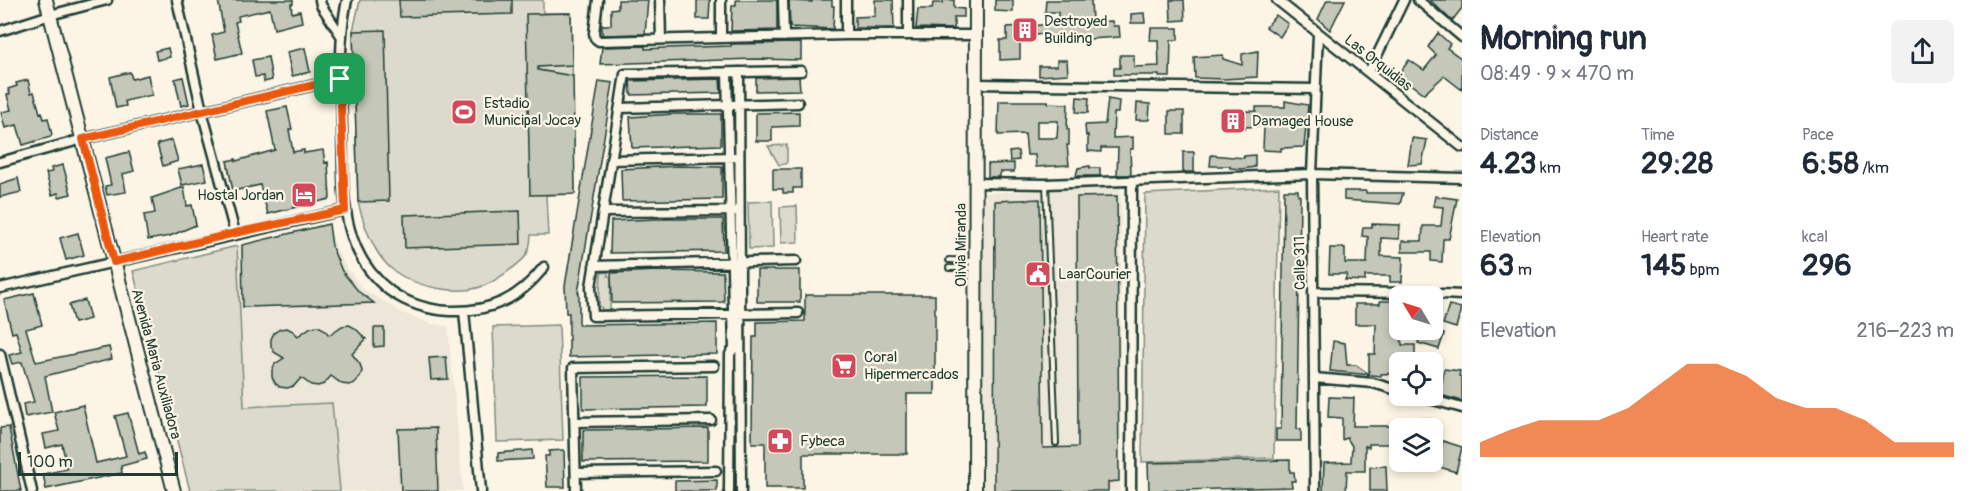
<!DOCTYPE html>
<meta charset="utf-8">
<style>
body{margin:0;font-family:Pangolin,sans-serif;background:#f2f2f3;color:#1f2937;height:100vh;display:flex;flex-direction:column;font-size:22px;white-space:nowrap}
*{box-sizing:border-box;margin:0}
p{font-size:20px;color:#747a83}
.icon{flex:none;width:33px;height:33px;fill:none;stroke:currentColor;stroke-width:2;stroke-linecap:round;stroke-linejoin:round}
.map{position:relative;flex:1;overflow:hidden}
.panel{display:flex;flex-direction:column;background:#fff;width:510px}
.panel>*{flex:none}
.needle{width:39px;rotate:308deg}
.fabs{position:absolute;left:1389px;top:286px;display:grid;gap:12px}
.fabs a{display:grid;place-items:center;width:54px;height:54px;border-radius:9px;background:#fff;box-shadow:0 3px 9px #0003;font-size:30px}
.scale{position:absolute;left:18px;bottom:15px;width:160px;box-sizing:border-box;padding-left:6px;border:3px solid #1f3d34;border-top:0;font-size:16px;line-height:21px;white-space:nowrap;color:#1f3d34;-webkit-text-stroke:4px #fcf5e5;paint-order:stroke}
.pin{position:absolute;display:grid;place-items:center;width:51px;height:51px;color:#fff;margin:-26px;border-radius:12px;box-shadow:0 3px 9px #0006}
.round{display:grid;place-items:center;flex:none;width:63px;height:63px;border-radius:9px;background:#f2f2f3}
.overview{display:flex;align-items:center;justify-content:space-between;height:102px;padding:0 18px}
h1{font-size:33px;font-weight:800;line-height:45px}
.stats{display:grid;grid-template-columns:repeat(3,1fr);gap:9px;height:102px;padding:6px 18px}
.stats div{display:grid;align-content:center}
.stats b{font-size:30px;font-weight:800}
.stats small{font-size:16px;font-weight:400}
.stats p{font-size:16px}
.chart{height:168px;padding:12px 18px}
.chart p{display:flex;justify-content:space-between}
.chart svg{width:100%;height:108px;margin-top:6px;fill:#ea580c;opacity:.7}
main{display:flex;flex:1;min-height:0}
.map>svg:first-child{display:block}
.built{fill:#ece7d8}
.green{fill:#dcdacc;stroke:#7e8c80;stroke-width:1.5}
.building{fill:#c5c7b9;stroke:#1f3d34;stroke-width:1.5;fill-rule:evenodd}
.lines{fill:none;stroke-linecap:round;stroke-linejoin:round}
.lane-casing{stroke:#1f3d34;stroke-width:8}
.street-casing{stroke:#1f3d34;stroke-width:13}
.secondary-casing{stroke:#1f3d34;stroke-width:16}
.lane{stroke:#fcf5e5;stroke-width:4}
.street{stroke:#fcf5e5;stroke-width:8}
.secondary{stroke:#fcf5e5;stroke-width:12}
.route-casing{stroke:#fff;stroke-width:12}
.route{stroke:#ea580c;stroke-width:8}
.labels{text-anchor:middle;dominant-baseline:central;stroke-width:4.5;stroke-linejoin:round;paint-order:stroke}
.poi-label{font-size:15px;fill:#1f3d34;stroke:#fcf5e5;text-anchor:start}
.street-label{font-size:15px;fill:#1f3d34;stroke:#fcf5e5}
</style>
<main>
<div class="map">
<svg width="1462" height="491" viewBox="0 0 1462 491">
<rect width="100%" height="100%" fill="#fcf5e5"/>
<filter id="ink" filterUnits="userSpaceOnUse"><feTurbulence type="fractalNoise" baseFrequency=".0167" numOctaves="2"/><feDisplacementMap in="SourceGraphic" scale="12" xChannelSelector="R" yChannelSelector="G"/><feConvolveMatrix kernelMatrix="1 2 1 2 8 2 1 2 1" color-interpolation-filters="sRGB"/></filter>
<g filter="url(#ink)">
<path class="built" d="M1121 187 1120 491H982L985 193Z
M329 224 336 249 344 264 363 289 403 313 432 324 448 326 463 491H340L332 404 244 407 237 246Z"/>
<path class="green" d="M360 0H543V13H571L575 194 546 195 548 235H531C530 256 524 260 507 272 500 277 492 283 483 286 458 296 416 287 394 271 374 256 364 226 358 202L353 31Z
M787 145V162L785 164 779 165 768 146Z
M1279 187 1274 458 1142 462 1145 194Z
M772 201 773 248 749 249 748 202Z
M797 206 798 242 781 243 780 207Z
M237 246 244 407 332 403 340 491H190L133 271Z
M608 272V276L611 277 610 310H603L599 305 601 273Z
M559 325 563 440 497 442 493 327Z
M734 415 737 417V467H735L734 465 733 417Z"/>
<path class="building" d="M218 0H293V4H291L292 13 300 11 302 22 274 29 270 9 238 16 239 21 235 22 242 53 217 59 212 35 224 32Z
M399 0H512V14L400 17Z
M618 0H648L645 34 602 35V25H611V9L618 8Z
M697 0H710L709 19H697Z
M736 0H777V30L731 31 732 5H736Z
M812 0H832V6H834L833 29 790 27 789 1 812 2Z
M875 0H893L894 28H855V17L875 16Z
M943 0H954V8L964 9V17H954V29L916 28 918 9H932L933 3H943Z
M995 0H1013V12L995 11Z
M1046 0H1091L1092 22 1112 21 1113 26H1119L1120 37 1089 39V37L1072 38V36H1043V34L1020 37V59L1000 60V40H1007V27L1058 24V12H1045Z
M1170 0H1184L1185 20 1171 21Z
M1327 0H1345L1330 30 1318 19Z
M1430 0H1462V8L1452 21Z
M571 13 572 65 538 67V70L573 76 575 194 530 195 526 14Z
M1144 13 1145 23H1131V14Z
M1276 15 1288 24 1280 37 1266 27Z
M1151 28H1178V40H1171L1170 77H1159V75H1114V68H1120V55H1134V67L1159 66 1158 40H1150Z
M385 30 389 201 358 202 353 31Z
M1438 33 1450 44 1447 48 1462 59V90L1444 76 1424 94 1398 75 1409 60 1424 70 1436 55 1428 47Z
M801 43V60L754 59 600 64 602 47 645 46V49L664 48 731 46V44Z
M168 48 170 57 157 60 155 51Z
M305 48 310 72 292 76 287 52Z
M1258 51 1257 77 1224 79 1195 78 1194 57 1223 55V59L1242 65V54Z
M268 57 272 80 264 82 263 76 255 77 252 60Z
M1057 60H1067L1068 74 1039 76V66H1057Z
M130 72 132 79 148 75 152 95 125 101 126 106 116 108 110 77Z
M183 77 189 104 181 106 175 79Z
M799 77 800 90 756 91V78Z
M720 79 721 93 631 95 630 81Z
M28 80 31 93 34 92 40 113 42 112 44 119 48 118 52 135 50 137 23 145 17 125 5 128 1 112 11 110 7 95 10 94 8 89 17 86 16 83Z
M599 81 613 83 578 293H579V325L717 323V354L569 357V313H566L565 286Z
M1077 97 1089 98 1088 113 1076 112Z
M1108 99 1119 101 1118 113H1114L1113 138 1133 137V149H1130L1131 173 1128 175H1117L1118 148H1101V152L1088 151V135L1086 136 1085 125 1105 124Z
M999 101H1048V103L1068 104 1067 129H1069V145H1067L1069 165 1036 167 1035 155H1027L1025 134 998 135ZM1037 121H1058L1057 138H1037Z
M1285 101 1308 105 1304 147 1281 148V151L1263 150 1264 126 1245 127V129H1222V112L1256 111V107H1285Z
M1137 103 1150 104 1149 120H1136Z
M287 107 292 129 289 130 293 152 304 150V153L323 150 325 163 328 162 330 199 268 214 260 185 233 191 227 161 236 159V161L275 150 267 111Z
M1169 111H1184V134H1169Z
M799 112V126L772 127V141H756V113Z
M673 114H721V145L632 148 630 117Z
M1412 138 1427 140 1422 164 1408 165Z
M172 140 178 161 163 166 157 144Z
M1018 151 1019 160 1010 161 1009 152Z
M129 152 134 171 123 174 126 192 107 195 105 186 111 185 105 158Z
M1183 152H1194V172H1183Z
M1211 155 1244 158V156L1255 155V167L1241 169 1230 168V166H1210Z
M1014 163V172H1000V177H988V164Z
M203 164 207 180 182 185 178 169Z
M63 165 71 194 59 197 58 193 52 195 46 173 52 172 51 168Z
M678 166 722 167V199L622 201 621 169Z
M1090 166V168H1100V176H1076L1078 168Z
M773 169H801V188H793V193H783V189H773Z
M18 178 21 192 0 197V184Z
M184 187 187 206 192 205 196 225 170 236 148 240 144 215 155 213 152 198Z
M1284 190H1298V195L1300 196 1297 429H1301V441H1276V429H1281Z
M1344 191H1366V193H1403L1400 204 1344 200Z
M1117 196 1119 481 1108 482V491H994L995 201 1040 199 1043 448 1078 447 1077 197Z
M1435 196 1457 199 1449 239H1443L1442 262 1431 261V252H1402V241H1422L1423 226H1441L1443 207 1433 206Z
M520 211 521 244 405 248 404 215Z
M656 219H723L724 251 610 253 611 221Z
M329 224 332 247 342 271 359 292 374 303 243 307 242 245Z
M1372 224 1400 225 1399 239 1381 238V256L1403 257 1402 282H1390V276H1365V281L1345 280 1347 274H1329L1330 248H1345V263H1367L1368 237 1362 236 1363 227H1372Z
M78 233 84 255 66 260 60 238Z
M757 270H800V302H757Z
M658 271 723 272 724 302 612 303 611 273Z
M34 293 42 325 26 329 36 362 109 347 112 359 45 376 52 412 25 417 23 404 34 402 22 362 12 364 9 355 22 352 16 332 12 333 4 300Z
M805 295H935V394H907V454H803V488H765V443H752L753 337H757V322L805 321Z
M85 300 90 319 74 323 69 305Z
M1380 301H1393V303L1400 304 1402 345H1415V361H1399L1400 373 1381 374V376L1330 371 1333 341 1345 343 1347 365H1356L1369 374V354H1375L1376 324H1355V304H1380Z
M1449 305 1461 308 1456 328 1443 324Z
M349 325 355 328 366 339 352 354 360 364 362 371 360 377 355 383 349 385 342 384 331 376 324 384 318 386 311 385 301 378 294 386 287 388 280 387 275 383 272 377V370L275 364 284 358 274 352 271 346V339L274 333 280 329 287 328 293 331 298 336 311 327 318 326 324 329 329 335 342 326Z
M374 328H384V346L374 347Z
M1422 330H1431L1444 334 1439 349 1418 343Z
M446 357 448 379 431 380 429 358Z
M1444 369 1460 371 1459 376 1462 377V401L1440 395Z
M707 376V407L583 409V377Z
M1329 397 1354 398 1353 426H1394V444H1369V447L1365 446V471H1347L1346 491H1323L1324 463 1351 462 1352 446 1347 438 1342 440V418L1328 417Z
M83 405 96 463 126 456 115 416 128 413 139 454 145 452 147 459 121 466 122 473 46 489 43 474 67 469 62 444 46 448 43 434 59 431 54 412Z
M1424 418 1438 421 1437 429H1422Z
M9 427 21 491H0V428Z
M436 428 438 491H401L398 429Z
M708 428V461L583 462V430Z
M1443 441 1462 447 1456 472 1436 466Z
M532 450 533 459 498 461V453Z
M564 450 565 487H547L545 456H549V451Z
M1290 460V472H1294L1295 481H1291L1292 487 1149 491 1148 463Z
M1386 466 1387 491H1370V467Z
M717 480V491H675V481Z"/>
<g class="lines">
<g class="lane-casing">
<path id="lane" d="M1046 184 1056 443
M949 260 972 261
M949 268H972"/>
</g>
<g class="street-casing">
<path id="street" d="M177 0 202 111 235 233
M320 0 321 5 342 37
M347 0C338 41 341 85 342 127 344 187 337 250 390 291 407 303 429 310 450 311 491 312 519 299 544 267
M598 0 594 33 595 38 599 41 846 35H976
M660 0 661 39
M721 0V38
M783 0 784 37
M846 0V35
M908 0V35
M1277 0 1462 147
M1418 0 1462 37
M0 31 50 15 107 0
M727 72 734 348 730 354 729 491
M739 72 741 491
M1369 72 1404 0
M976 84 1315 89
M620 108 798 103
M611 160 734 157
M0 162 83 139 340 79
M976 183 1046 184 1312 174 1462 178
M603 212 734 211
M594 266 796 261
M0 288 345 210
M1313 292 1421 293 1462 295
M464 311 481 491
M798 313 593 316 591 287 625 74 801 71
M0 354 32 491
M1314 378 1373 383 1400 391
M1419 396 1462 408
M575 422 711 420
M576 473 716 471
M576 491 573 368 714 366
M1131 491 1132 181
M1315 491 1312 174 1318 34"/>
</g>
<g class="secondary-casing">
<path id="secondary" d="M46 0 174 491
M975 491 976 0"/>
</g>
<use href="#lane" class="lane"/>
<use href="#street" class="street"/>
<use href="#secondary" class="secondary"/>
</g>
</g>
<g class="lines" filter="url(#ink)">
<g class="route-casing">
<path id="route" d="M340 79 345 210 235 233 114 262 83 139Z"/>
</g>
<use href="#route" class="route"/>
</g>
<defs>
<g id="building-square" transform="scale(1.35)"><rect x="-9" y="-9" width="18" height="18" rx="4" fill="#d1495b" stroke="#fcf5e5"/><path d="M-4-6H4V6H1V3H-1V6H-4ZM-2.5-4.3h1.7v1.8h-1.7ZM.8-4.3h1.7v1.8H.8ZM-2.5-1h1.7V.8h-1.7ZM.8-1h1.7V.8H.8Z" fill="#fff"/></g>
<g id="stadium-square" transform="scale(1.35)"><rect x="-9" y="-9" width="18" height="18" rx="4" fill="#d1495b" stroke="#fcf5e5"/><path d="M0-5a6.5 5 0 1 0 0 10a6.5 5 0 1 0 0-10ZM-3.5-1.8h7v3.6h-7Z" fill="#fff"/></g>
<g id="hotel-square" transform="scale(1.35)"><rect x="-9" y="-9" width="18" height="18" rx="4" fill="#d1495b" stroke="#fcf5e5"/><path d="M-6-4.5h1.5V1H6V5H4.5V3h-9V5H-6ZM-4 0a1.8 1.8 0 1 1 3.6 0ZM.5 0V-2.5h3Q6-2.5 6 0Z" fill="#fff"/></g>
<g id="civic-square" transform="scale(1.35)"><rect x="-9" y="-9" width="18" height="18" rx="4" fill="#d1495b" stroke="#fcf5e5"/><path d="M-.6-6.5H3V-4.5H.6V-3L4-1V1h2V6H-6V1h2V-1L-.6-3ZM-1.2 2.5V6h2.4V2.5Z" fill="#fff"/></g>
<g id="supermarket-square" transform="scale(1.35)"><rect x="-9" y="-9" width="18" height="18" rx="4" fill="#d1495b" stroke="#fcf5e5"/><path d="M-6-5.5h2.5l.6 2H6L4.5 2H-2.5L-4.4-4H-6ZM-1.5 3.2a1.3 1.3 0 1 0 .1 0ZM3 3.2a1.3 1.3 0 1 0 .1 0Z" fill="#fff"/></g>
<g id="pharmacy-square" transform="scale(1.35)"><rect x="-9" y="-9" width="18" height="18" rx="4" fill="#d1495b" stroke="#fcf5e5"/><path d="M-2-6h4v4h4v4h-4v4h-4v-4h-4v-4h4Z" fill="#fff"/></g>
</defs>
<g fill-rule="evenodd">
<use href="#building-square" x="1025" y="30"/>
<use href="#stadium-square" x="464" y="112"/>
<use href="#building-square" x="1233" y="121"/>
<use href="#hotel-square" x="304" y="195"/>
<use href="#civic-square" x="1038" y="274"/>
<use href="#supermarket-square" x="844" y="366"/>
<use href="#pharmacy-square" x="780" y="441"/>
</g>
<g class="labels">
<g class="poi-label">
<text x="1044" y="21">Destroyed<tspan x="1044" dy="17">Building</tspan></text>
<text x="484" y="103">Estadio<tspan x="484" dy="17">Municipal Jocay</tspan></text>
<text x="1252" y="121">Damaged House</text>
<text x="284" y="195" text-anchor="end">Hostal Jordan</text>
<text x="1058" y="274">LaarCourier</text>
<text x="864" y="357">Coral<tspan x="864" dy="17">Hipermercados</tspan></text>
<text x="800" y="441">Fybeca</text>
</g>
<g class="street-label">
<text transform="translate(1378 63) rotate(38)">Las Orquidias</text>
<text transform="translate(961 245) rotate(-90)">Olivia Miranda</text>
<text transform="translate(1300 263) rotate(-91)">Calle 311</text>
<text transform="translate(156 364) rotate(75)">Avenida Maria Auxiliadora</text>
</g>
</g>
</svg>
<div class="fabs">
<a><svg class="needle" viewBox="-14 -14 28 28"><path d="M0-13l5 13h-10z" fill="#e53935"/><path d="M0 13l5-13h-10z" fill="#747a83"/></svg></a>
<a><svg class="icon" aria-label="locate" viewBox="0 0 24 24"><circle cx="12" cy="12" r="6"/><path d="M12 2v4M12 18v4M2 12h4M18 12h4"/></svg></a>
<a><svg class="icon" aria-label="layers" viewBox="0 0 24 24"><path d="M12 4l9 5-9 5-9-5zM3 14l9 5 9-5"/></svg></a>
</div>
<div class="scale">100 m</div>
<div class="pin" style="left:340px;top:79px;background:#1e9e55"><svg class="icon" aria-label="arrive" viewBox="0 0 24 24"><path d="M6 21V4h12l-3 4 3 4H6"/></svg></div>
</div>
<section class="panel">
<div class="overview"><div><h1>Morning run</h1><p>08:49 · 9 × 470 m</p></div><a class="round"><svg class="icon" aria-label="share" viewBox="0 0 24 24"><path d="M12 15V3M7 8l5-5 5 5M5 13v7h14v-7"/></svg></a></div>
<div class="stats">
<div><p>Distance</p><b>4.23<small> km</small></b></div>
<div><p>Time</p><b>29:28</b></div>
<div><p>Pace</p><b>6:58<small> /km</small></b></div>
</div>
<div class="stats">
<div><p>Elevation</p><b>63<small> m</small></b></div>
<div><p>Heart rate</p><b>145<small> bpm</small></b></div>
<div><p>kcal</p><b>296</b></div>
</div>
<div class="chart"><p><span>Elevation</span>216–223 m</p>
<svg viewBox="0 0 160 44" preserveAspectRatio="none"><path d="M0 44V38L10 33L20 29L30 29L40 29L50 24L60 15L70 6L80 6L90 11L100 20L110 24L120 24L130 29L140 38L150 38L160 38V44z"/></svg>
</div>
</section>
</main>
